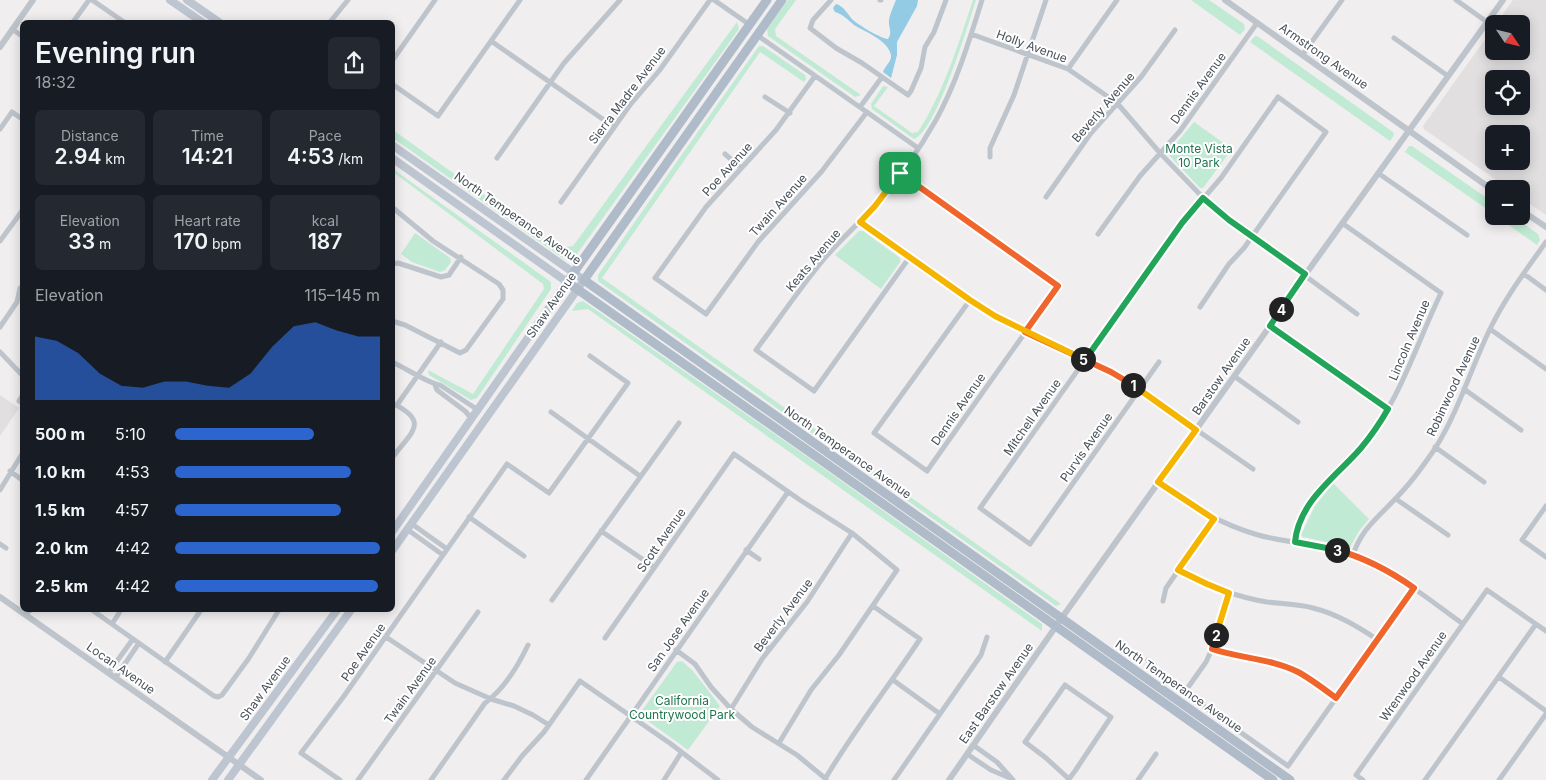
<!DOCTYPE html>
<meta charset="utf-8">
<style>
body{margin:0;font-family:Inter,sans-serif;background:#242831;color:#f1f3f6;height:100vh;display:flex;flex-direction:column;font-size:19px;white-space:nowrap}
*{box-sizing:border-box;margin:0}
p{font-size:16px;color:#9ea1a6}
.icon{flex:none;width:28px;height:28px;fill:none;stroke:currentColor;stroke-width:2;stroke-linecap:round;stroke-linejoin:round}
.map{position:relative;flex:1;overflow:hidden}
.drawer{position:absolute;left:20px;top:20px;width:375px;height:592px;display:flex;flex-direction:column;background:#171b24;border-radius:8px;box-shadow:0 2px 12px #0003}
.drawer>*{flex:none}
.needle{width:32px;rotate:125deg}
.controls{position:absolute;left:1485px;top:15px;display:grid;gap:10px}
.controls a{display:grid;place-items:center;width:45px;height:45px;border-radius:8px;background:#171b24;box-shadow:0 2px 12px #0003;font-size:25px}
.pin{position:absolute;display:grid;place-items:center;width:42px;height:42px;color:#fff;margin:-21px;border-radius:10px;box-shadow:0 2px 8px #0006}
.km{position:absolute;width:25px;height:25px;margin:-12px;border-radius:50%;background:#222;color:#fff;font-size:14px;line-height:25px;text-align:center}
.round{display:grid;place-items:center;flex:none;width:52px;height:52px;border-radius:8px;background:#242831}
.summary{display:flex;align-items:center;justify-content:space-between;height:85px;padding:0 15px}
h1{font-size:28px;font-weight:600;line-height:38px}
.stats{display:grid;grid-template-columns:repeat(3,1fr);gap:8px;height:85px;padding:5px 15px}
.stats div{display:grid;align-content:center;border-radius:8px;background:#242831;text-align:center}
.stats b{font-size:21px;font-weight:600}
.stats small{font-size:14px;font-weight:400}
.stats p{font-size:14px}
.chart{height:140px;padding:10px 15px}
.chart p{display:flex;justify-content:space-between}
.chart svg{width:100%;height:90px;margin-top:5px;fill:#2b65cd;opacity:.7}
ul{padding:0 15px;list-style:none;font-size:16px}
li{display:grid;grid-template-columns:80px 60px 1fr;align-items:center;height:38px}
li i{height:12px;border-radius:6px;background:#2b65cd}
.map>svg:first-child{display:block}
.education{fill:#e1dfdf;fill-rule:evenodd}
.green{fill:#c0ead4}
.water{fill:#92cbe3}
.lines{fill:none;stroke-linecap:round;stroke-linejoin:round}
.minor{stroke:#bec4cc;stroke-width:5}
.tertiary{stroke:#bec4cc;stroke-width:6}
.secondary{stroke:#bdc5d0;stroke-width:8}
.primary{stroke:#b0bbca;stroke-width:9}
.split-1-casing{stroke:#fff;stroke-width:10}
.split-2-casing{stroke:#fff;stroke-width:10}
.split-3-casing{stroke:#fff;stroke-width:10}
.split-4-casing{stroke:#fff;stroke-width:10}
.split-5-casing{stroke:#fff;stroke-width:10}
.split-6-casing{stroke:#fff;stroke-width:10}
.split-1{stroke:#f0652b;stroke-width:6}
.split-2{stroke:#f5b400;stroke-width:6}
.split-3{stroke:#f0652b;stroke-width:6}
.split-4{stroke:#22a559;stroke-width:6}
.split-5{stroke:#22a559;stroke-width:6}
.split-6{stroke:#f5b400;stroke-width:6}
.labels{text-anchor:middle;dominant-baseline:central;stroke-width:4;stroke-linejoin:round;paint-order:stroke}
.street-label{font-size:12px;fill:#485059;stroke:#fff}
.park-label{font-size:12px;fill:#207350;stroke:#fff}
</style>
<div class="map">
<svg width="1546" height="780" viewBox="0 0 1546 780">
<rect width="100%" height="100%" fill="#f0eeee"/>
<path class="education" d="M1513 0H1546V215L1521 198V189H1509L1424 129 1423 126 1494 27V51H1521V24H1496ZM1494 79H1521V106H1494ZM1494 134H1521V161H1494Z
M0 395 19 408 0 436Z"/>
<path class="green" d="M788 0H796L775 29 776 36 861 95 855 97 768 36 767 29Z
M973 0H976C968 25 936 132 914 139L872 109 871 104 883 86 888 87 874 106 912 133 918 132C944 92 958 45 973 0Z
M1191 0H1209L1244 24 1245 29 1240 35Z
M737 22 739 29 574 258 564 259 393 138V130L558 248 573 246Z
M1255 36H1257L1393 132 1394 135 1390 141 1250 42Z
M759 46H763L805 75 806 79 804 82 760 52 602 278 1061 604 1056 606 598 281V275L678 160Z
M1194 122 1232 149 1203 188H1200L1169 155V152Z
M1409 146H1412L1494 203V214L1405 152Z
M393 169 551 282V289L477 398 471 400 429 375 428 370 473 394 544 289 543 284 393 172Z
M1496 216H1513L1538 234 1540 240 1537 245Z
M859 231H863L900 258V262L881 289 835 255Z
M415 233 450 258 451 262 445 270 440 272 412 262 401 254Z
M583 301 809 458 1042 624V631L588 309 572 311 577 303Z
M1333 483 1369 519 1359 531 1350 547 1303 537 1301 535 1315 506Z
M682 661 693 671 720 706 688 750 641 716V712L677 662Z"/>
<path class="water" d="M896 0H918L917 6 897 42V55L891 78 883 72C885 66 892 61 891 55 888 40 865 32 854 25 848 20 843 14 835 12L833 8 836 4C844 6 848 15 853 20 860 26 880 38 888 39 893 32 888 27 889 20 890 14 894 5 896 0Z"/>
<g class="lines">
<path class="minor" d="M92 0 124 22
M714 0 750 25
M831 0 813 20 810 28 836 48 862 63 908 95 911 91 921 68 925 47 934 32 946 0
M880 0H881
M1456 0 1487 22
M73 22 89 0
M330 22 348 0
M12 29 22 36
M971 34 1068 69 1117 103 1160 153 1213 208 1357 314
M757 35 918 148
M1394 38 1448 76
M491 41 614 127
M1303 54 1342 0
M392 61 435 0
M1068 69 1117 0
M815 76 776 130 706 207 655 278 706 314 758 242 822 171 867 112
M392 84 438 116 520 0
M765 97 790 113
M860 107 882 77
M0 129 12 112 22 119
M725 154 741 168
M990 157V148L1014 95 1046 0
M497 158 564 63 620 0
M900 173 1058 286 927 471 874 433 970 300
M1378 173 1467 235
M1046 197 1091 133 1141 77 1175 30
M561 202 630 105 659 71 710 0
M392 207 433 241 499 284 503 290V299L466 350 460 353 405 325 392 321
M860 222 970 300 995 316 1025 332 1126 381 1253 469
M1098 234 1140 176 1180 131 1257 23
M0 241 22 211
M909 258 814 391 756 350C779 319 800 288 824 259 840 240 858 224 874 207 897 181 919 150 936 120 957 82 969 41 982 0
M392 264 398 263 441 277 449 275 461 257
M1524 274 1546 290
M1270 326 1388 409
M0 327 17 302 20 288
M1490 329 1546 369
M0 352 22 375
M392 362C404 367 431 385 440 385L478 410
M1159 362 1030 544 980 508 1182 223 1221 178 1278 97 1326 132 1244 248 1229 264 1200 307
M1234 376 1298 422
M435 385 437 390 465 411 472 419
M1464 389 1521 430
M22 396 19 401 22 403
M392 403C431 422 411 432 392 458
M397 405 441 342
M551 412 640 476
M1435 447 1484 482
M10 471 22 480
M1158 482C1191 505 1219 524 1258 535 1290 544 1323 543 1354 555 1395 571 1428 599 1463 624
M0 490 22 454
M1396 499 1448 535
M1546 506 1522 540 1546 557
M469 517 524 556
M412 524 447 549
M408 530 443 555
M601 531 654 567
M1295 542C1299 500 1336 477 1361 448 1399 403 1416 345 1441 293L1342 223
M0 544 6 548
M746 550 759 559
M1353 555C1362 528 1378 518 1396 498 1411 483 1424 465 1436 447 1459 410 1471 368 1490 329 1505 298 1526 270 1546 242
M1178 570C1206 585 1236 597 1267 602 1282 604 1298 604 1313 608 1337 614 1357 626 1378 640
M552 600 679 423
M1163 601 1166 588 1214 519
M92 610 214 696 218 697 222 695 249 658 279 610
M25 614 31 610
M112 624 121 610
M386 637 455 683 491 699 514 706 533 715 549 725
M605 638 734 454 800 500 852 533 897 570 839 655 811 690 779 743
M760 642 770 649
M1212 649C1240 658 1272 658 1298 672 1311 679 1324 689 1336 698
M676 650 695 664 711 687 731 709 752 727 797 755 826 779
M1148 660 1154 671 1288 766 1414 588
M165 662 201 610
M109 672 133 639
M116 677 139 643
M1499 677 1546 711
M893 680 940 714
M1184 693 1206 662 1212 649 1229 593
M731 709 762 659 807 602 852 533
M973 745 997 762 1013 780
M967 754 991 770 1010 778
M825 779C854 730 889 686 920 639L873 606
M340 780 301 753 344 696 507 464 549 493 628 383 590 356
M358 780 478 612
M431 780 485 703C504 689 518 666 528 645
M504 780 522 756 544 732 580 681 671 744 718 780
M586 780 788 492
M664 780 681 753
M894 780 981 655 987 637
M1068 780 1069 779 1075 771 1111 717 1065 685 1025 742 1046 758 1069 779
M1138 780 1156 754
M1363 780 1356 775 1487 590 1546 631
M1425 780 1536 624
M1499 780 1546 714"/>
<path class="tertiary" d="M1225 0 1494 191
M0 47 33 0
M1521 210 1546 227
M0 597 261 780
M949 780 1061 619 1270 326 1305 275 1503 0"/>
<path class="secondary" d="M170 0 202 22
M187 0 219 22
M392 145 584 280 392 551
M392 158 567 282 392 532
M212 780 337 610
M228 780 351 610"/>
<path class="primary" d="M767 0 567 282 814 455 1273 780
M782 0 584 280 1290 780"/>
</g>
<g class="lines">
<g class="split-1-casing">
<path id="split-1" d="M900 173 1058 286 1025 332 1111 372 1133 385"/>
</g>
<g class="split-2-casing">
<path id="split-2" d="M1133 385 1196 430 1158 482 1214 519 1178 570 1207 584 1229 593 1216 635"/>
</g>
<g class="split-3-casing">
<path id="split-3" d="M1216 635 1212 649C1239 658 1273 659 1298 672 1311 679 1324 689 1336 698L1414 588C1390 571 1365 558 1337 550"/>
</g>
<g class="split-4-casing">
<path id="split-4" d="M1281 309 1270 326 1388 409C1380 423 1371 436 1361 448 1336 477 1299 501 1295 542L1337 550"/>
</g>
<g class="split-5-casing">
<path id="split-5" d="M1083 359 1085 360 1182 223 1203 198 1229 220 1305 274 1281 309"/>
</g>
<g class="split-6-casing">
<path id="split-6" d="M900 173 875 206 860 222 970 300 995 316 1083 359"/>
</g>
<use href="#split-1" class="split-1"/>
<use href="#split-2" class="split-2"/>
<use href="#split-3" class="split-3"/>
<use href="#split-4" class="split-4"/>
<use href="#split-5" class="split-5"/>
<use href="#split-6" class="split-6"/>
</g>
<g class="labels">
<g class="street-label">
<text transform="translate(1032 46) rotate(20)">Holly Avenue</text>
<text transform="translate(1324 56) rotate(35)">Armstrong Avenue</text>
<text transform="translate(1198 88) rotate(-54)">Dennis Avenue</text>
<text transform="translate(627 95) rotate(-53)">Sierra Madre Avenue</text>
<text transform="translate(1103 107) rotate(-49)">Beverly Avenue</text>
<text transform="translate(727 169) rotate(-48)">Poe Avenue</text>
<text transform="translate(778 205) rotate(-48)">Twain Avenue</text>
<text transform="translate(518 218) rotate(35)">North Temperance Avenue</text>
<text transform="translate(813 260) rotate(-50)">Keats Avenue</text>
<text transform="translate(551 305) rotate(-55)">Shaw Avenue</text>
<text transform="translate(1409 340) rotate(-67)">Lincoln Avenue</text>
<text transform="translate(1221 376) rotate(-55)">Barstow Avenue</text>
<text transform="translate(1453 386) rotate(-65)">Robinwood Avenue</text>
<text transform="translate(958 409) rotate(-55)">Dennis Avenue</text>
<text transform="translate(1032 417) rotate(-55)">Mitchell Avenue</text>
<text transform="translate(1086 447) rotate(-55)">Purvis Avenue</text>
<text transform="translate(848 452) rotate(35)">North Temperance Avenue</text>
<text transform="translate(661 540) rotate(-55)">Scott Avenue</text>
<text transform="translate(783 615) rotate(-53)">Beverly Avenue</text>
<text transform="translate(678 630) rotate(-55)">San Jose Avenue</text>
<text transform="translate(363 652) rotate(-55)">Poe Avenue</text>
<text transform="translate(121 668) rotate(35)">Locan Avenue</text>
<text transform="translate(1413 676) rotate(-55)">Wrenwood Avenue</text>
<text transform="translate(1179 686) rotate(35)">North Temperance Avenue</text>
<text transform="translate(265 688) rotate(-54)">Shaw Avenue</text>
<text transform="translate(410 690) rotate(-54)">Twain Avenue</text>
<text transform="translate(996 693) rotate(-55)">East Barstow Avenue</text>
</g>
<g class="park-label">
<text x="1199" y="148">Monte Vista<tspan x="1199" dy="14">10 Park</tspan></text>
<text x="682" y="700">California<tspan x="682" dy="14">Countrywood Park</tspan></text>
</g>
</g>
</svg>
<div class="controls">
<a><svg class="needle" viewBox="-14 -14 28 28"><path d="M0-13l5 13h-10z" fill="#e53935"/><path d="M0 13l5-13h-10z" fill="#9ea1a6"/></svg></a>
<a><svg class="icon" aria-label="locate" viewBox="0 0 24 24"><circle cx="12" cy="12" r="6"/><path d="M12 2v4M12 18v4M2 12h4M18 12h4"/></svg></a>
<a>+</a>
<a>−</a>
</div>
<div class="pin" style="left:900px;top:173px;background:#1e9e55"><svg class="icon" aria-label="arrive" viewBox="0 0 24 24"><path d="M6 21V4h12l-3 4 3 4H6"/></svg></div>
<b class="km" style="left:1133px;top:385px">1</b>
<b class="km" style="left:1216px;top:635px">2</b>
<b class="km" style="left:1337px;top:550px">3</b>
<b class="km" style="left:1281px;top:309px">4</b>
<b class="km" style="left:1083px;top:359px">5</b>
<section class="drawer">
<div class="summary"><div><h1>Evening run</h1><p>18:32</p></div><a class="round"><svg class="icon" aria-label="share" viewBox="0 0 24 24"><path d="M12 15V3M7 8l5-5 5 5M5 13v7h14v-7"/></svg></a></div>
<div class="stats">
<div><p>Distance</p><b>2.94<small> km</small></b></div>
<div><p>Time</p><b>14:21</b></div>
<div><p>Pace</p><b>4:53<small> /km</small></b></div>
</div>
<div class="stats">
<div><p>Elevation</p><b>33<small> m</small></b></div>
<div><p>Heart rate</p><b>170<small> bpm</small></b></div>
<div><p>kcal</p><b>187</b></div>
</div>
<div class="chart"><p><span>Elevation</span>115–145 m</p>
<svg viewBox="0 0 160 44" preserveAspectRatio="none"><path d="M0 44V13L10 15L20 21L30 31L40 37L50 38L60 35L70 35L80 37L90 38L100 31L110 18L120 8L130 6L140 10L150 13L160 13V44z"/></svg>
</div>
<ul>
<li><b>500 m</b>5:10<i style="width:68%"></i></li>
<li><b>1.0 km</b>4:53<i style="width:86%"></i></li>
<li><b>1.5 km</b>4:57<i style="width:81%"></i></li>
<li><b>2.0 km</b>4:42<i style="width:100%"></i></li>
<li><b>2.5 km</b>4:42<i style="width:99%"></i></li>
</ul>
</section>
</div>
